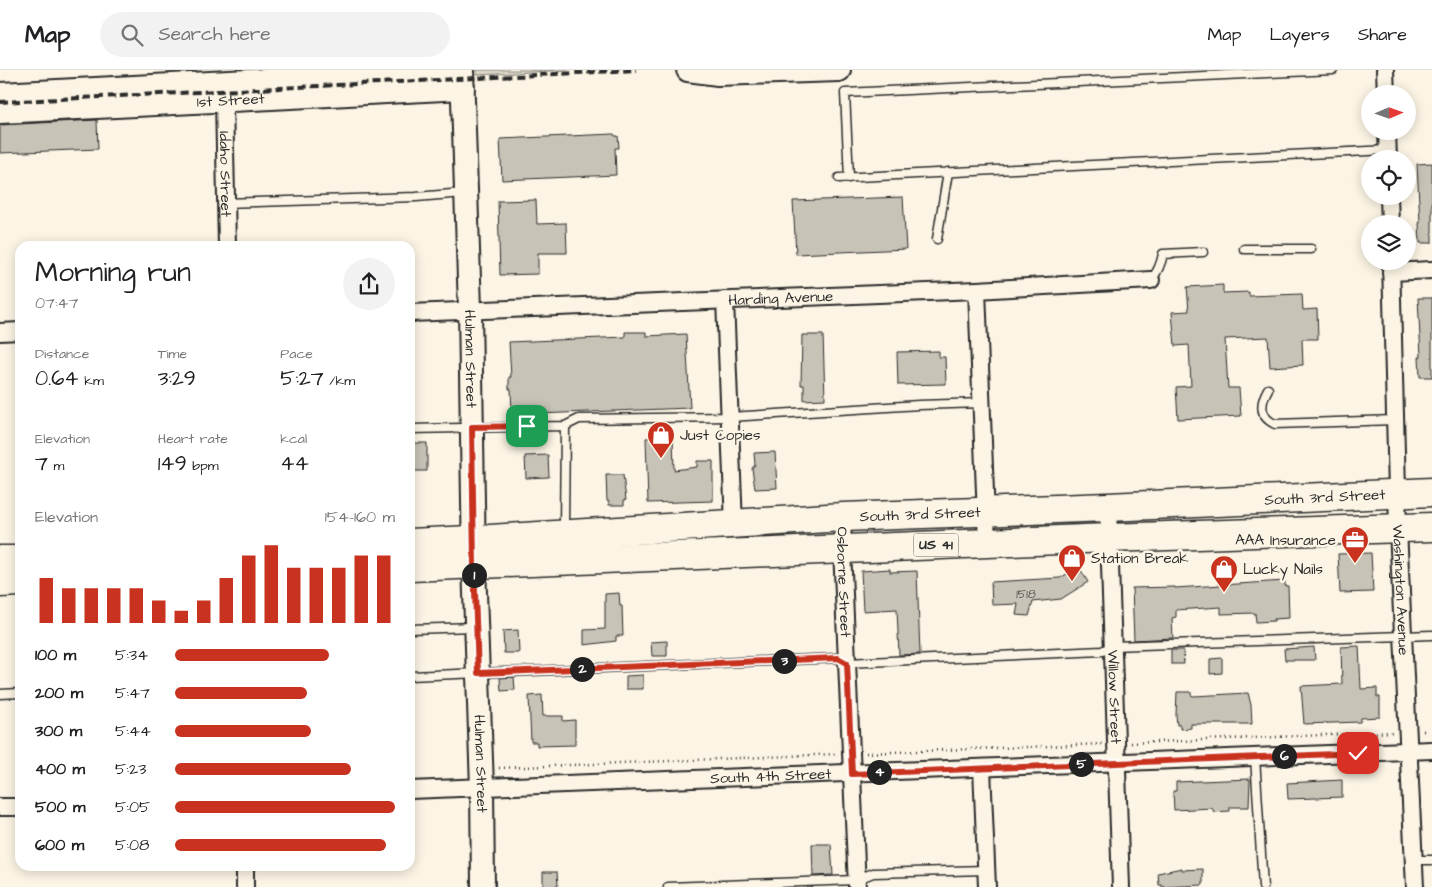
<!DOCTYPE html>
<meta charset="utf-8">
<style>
body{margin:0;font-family:"Architects Daughter",sans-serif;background:#f2f2f2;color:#202124;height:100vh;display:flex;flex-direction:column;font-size:19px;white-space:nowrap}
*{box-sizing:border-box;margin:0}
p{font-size:16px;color:#757577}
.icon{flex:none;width:28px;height:28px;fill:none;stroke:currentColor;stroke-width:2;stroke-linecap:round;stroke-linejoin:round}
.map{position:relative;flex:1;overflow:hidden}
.panel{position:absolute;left:15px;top:171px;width:400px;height:630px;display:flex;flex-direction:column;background:#fff;border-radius:15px;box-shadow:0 2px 12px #0003}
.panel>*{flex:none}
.needle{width:32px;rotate:88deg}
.buttons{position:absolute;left:1361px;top:15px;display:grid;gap:10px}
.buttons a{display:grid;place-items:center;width:55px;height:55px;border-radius:50%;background:#fff;box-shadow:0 2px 12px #0003;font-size:25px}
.pin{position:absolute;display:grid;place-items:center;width:42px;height:42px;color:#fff;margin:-21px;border-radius:10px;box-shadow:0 2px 8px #0006}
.km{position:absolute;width:25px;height:25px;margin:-12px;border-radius:50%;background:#222;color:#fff;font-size:14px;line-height:25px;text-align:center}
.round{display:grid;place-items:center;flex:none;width:52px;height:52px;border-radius:26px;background:#f2f2f2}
.headline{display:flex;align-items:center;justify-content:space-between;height:85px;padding:0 20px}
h1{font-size:28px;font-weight:600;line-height:38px}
.metrics{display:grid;grid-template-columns:repeat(3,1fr);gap:8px;height:85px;padding:5px 20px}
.metrics div{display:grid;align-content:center}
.metrics b{font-size:21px;font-weight:600}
.metrics small{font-size:14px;font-weight:400}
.metrics p{font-size:14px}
.chart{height:140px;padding:10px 20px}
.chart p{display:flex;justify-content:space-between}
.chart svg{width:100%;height:90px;margin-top:5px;stroke:#c8321e;stroke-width:6}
ul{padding:0 20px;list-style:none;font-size:16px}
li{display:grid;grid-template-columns:80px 60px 1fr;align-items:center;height:38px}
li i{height:12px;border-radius:6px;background:#c8321e}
header{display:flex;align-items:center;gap:30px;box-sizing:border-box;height:70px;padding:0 25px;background:#fff;border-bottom:1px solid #e0e0e0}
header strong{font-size:24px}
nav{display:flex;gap:28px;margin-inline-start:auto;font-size:18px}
.search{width:350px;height:45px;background:#f2f2f2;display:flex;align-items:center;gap:12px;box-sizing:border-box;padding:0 18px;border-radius:28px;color:#757577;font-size:19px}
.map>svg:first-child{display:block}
.green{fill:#ded8ca;stroke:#84827a}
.building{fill:#c8c3b7;stroke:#2b2b2b}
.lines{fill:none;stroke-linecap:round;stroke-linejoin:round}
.lane-casing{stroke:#2b2b2b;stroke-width:11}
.street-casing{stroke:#2b2b2b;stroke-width:20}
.secondary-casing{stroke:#2b2b2b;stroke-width:26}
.highway-casing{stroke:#2b2b2b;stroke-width:31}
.path{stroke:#2b2b2b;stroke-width:2.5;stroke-dasharray:1 4;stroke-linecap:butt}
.lane{stroke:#fcf5e5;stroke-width:8}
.street{stroke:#fcf5e5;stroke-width:16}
.secondary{stroke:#fcf5e5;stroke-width:22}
.highway{stroke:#fcf5e5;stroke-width:28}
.rail{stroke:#2b2b2b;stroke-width:4;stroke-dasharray:8 4;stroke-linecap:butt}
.route-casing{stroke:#fff;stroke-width:10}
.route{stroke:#c8321e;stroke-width:6}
.labels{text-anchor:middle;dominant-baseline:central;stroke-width:5;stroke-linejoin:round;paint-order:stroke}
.number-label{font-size:12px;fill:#52514e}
.shield{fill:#fcf5e5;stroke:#6a6863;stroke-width:1}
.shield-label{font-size:14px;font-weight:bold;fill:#2b2b2b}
.street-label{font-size:15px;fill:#2b2b2b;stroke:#fcf5e5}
.poi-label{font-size:15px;fill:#2b2b2b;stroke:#fcf5e5;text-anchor:start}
</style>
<header>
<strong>Map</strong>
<div class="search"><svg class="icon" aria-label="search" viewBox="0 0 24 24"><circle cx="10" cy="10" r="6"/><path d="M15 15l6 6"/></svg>Search here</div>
<nav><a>Map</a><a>Layers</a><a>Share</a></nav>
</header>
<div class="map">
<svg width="1432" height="817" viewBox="0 0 1432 817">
<rect width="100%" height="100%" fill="#fcf5e5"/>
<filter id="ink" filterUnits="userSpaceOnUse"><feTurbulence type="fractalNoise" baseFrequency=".02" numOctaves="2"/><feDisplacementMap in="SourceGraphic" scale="10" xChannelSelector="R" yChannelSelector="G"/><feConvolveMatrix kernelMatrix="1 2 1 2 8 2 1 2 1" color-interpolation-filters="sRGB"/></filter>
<g filter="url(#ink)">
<path class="green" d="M477 0H568L477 5Z"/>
<path class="building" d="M97 50 98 79 0 83V55Z
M614 64 615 66H618L619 78H615L616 105 502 110 500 69Z
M1432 93V173H1420L1419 153H1420L1417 94Z
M903 127 906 179 796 184 793 131Z
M536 130 537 154 566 153 567 183H538V204L500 205 498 131Z
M1223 215V223L1249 222V226L1302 224 1303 240 1317 239 1318 269H1302L1303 295 1270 297 1268 267 1225 269 1228 318H1239L1241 346 1178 349 1176 317 1191 316 1189 275 1175 276 1172 242 1189 241 1187 217Z
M1418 228H1432V307H1420L1419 287H1421Z
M625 262H646V266L686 264 690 338 512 345 511 319H509V307H511L509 272 625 267Z
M802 265H823L825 329 804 330V315H801Z
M939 281V287H945L946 314 898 315 897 282Z
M673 366 674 400 697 397V391H713V431L648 433 646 368Z
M410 373H427V401H410Z
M775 382 777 418 755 419 752 398 755 395 754 383Z
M548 385 549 407 526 408 525 386Z
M606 405H623L626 430H624V435H609V431H607Z
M1371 483 1373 522 1340 523 1338 484Z
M1079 497 1088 512 1061 529 1033 532 1029 546 1016 545 1018 534 992 535 991 512 1060 508Z
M890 499V502L917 501 920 584 899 585 897 539 863 541 861 501Z
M1285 511V516H1288L1289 548 1274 549V551L1256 552 1255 543 1221 544V537L1176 540V547L1172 548 1173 568 1134 570 1132 518 1175 517V518Z
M619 523 620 536H622L623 566H616V571L584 575V560L605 559V524Z
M518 560 519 583H504L503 561Z
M667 571V586H652L651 572Z
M1359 576 1361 619 1377 618V627H1380V647L1361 648 1360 652 1304 654 1301 616 1342 614 1341 577Z
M1314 577 1315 590H1285L1284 579Z
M1171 580H1183L1184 594H1171Z
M1222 588V603L1210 604V589Z
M643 605V619H626V606Z
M514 607 515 620 501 621 500 608Z
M1177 622H1191V625L1194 626 1248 623 1251 635 1252 654H1191V658L1180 659V655H1177L1176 645Z
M542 625 543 646H563V651L575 650V675L537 676V672H531L529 626Z
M1250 709 1249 737H1230V741L1214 742 1212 738 1174 740 1173 721H1176V712Z
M1342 710V727L1288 729 1287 713Z
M812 774H831L833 805 813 806Z
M1182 798V800L1203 799V815L1162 817V815H1159L1158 803Z
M543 802H557L558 816 543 817Z"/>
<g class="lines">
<g class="lane-casing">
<path id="lane" d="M839 108 1388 80
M849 108 845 23 1333 0
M226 133 416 127 464 123
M937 169 948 102
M1244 179H1311
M1151 210C1158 202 1161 194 1163 184L1203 182
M1268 319C1260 333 1259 347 1275 354L1395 350
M410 359 565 356 579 349 730 347 919 335 982 333
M564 459 565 356
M410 559 475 557
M410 606 838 588 847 593 1102 581 1113 576 1432 565
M0 624 20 623
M1255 687 1263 817
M1414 790H1432
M668 817 856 810 873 803 986 800"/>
</g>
<g class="street-casing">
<g id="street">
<path d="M1385 0 1386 24"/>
<path id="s1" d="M224 30 227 176"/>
<path d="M1387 61 1388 89"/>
<path d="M1389 126 1390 154"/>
<path id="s2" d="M1391 191 1398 459 1415 817"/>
<path d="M1391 202 1432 200"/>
<path d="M977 220 987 473"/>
<path d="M725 230 734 455"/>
<path id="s3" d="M410 243 977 220 1151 210"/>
<path d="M0 262 20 261"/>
<path id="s4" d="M1108 437 1121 817"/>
<path id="s5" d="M843 447 842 479 857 817"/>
<path d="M982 698 987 817"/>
<path id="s6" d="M410 720 1432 680"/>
<path d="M0 737H20"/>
<path d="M245 796V817"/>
</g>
</g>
<g class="secondary-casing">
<g id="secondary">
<path id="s7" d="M462 0 470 239 474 495 482 717 483 817"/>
<path d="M688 0 718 4 839 0"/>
<path d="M0 24 462 0"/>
<path id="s8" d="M0 42 463 18"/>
</g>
</g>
<g class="highway-casing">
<g id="highway">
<path id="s9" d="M410 473 490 469 843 447 1108 437 1432 422"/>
<path d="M0 490H20"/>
<path d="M410 497 1109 468 1432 457"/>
<path d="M0 513 20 512"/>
</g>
</g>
<path class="path" d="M1423 661H1432
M1131 673 1395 662
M866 683 1103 674
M499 698 838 684"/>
<use href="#lane" class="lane"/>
<use href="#street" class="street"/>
<use href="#secondary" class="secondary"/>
<use href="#highway" class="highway"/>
<path class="rail" d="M0 32 636 0"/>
</g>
</g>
<g class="lines" filter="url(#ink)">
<g class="route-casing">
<path id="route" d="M527 356 472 357 474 495 478 603 838 588 847 593 852 704 1358 683"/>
</g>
<use href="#route" class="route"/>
</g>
<defs>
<g id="shop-pin" transform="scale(1.4375)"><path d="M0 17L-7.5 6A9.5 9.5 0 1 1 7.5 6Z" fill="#c8321e" stroke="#fcf5e5"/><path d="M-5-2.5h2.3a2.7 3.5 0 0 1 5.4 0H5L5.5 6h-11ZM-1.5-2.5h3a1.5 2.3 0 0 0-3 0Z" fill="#fff"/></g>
<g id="office-pin" transform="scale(1.4375)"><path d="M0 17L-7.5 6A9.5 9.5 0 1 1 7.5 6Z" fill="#c8321e" stroke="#fcf5e5"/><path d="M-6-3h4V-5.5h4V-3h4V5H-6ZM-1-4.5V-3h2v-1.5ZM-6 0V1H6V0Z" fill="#fff"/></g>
</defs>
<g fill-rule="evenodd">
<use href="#shop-pin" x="661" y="365"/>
<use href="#office-pin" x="1355" y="470"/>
<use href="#shop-pin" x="1072" y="488"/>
<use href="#shop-pin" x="1224" y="499"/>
</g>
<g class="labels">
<g class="number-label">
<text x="1026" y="524">1518</text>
</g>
<rect class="shield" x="913.5" y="463.5" width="45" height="23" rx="4"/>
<g class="shield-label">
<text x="936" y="475">US 41</text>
</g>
<g class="street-label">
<text stroke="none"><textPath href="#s8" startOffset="231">1st Street</textPath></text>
<text stroke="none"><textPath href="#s1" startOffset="74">Idaho Street</textPath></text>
<text stroke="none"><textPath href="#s3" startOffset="371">Harding Avenue</textPath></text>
<text stroke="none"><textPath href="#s7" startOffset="289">Hulman Street</textPath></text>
<text stroke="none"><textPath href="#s9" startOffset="916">South 3rd Street</textPath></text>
<text stroke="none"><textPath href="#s9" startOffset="511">South 3rd Street</textPath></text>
<text stroke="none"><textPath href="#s5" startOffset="65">Osborne Street</textPath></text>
<text stroke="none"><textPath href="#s2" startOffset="329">Washington Avenue</textPath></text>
<text stroke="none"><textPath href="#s4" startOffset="190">Willow Street</textPath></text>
<text stroke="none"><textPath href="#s7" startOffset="694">Hulman Street</textPath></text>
<text stroke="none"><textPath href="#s6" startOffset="361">South 4th Street</textPath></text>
</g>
<g class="poi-label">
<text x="680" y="365">Just Copies</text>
<text x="1336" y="470" text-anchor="end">AAA Insurance</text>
<text x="1091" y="488">Station Break</text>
<text x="1243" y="499">Lucky Nails</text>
</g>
</g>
</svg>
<div class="buttons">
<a><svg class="needle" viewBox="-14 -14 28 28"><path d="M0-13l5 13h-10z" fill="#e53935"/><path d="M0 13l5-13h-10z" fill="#757577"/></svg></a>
<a><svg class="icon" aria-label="locate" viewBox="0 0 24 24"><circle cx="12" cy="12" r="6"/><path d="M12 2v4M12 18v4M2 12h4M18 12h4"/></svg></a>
<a><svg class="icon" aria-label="layers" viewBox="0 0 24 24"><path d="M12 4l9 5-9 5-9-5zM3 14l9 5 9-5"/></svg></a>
</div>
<div class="pin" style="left:527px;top:356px;background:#1e9e55"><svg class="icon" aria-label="arrive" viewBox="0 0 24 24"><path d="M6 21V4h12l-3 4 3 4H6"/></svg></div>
<div class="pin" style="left:1358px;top:683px;background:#d93025"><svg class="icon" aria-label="check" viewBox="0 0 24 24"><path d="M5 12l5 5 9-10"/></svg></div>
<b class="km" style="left:474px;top:505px">1</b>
<b class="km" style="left:582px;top:599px">2</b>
<b class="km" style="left:784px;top:591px">3</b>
<b class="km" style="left:879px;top:702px">4</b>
<b class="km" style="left:1081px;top:694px">5</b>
<b class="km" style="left:1284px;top:686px">6</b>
<section class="panel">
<div class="headline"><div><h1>Morning run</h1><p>07:47</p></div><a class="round"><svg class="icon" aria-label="share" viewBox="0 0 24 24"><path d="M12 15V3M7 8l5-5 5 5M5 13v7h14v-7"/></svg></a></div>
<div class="metrics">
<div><p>Distance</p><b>0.64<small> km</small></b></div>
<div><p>Time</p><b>3:29</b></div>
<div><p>Pace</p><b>5:27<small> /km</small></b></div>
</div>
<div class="metrics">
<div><p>Elevation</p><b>7<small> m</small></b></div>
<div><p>Heart rate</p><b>149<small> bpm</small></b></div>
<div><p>kcal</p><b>44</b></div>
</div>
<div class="chart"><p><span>Elevation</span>154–160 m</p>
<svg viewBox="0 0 160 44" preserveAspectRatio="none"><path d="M5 44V22M15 44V27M25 44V27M35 44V27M45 44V27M55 44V33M65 44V38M75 44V33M85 44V22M95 44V11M105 44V6M115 44V17M125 44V17M135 44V17M145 44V11M155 44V11"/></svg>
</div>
<ul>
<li><b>100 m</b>5:34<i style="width:70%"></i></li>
<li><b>200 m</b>5:47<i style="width:60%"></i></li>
<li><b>300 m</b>5:44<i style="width:62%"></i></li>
<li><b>400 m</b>5:23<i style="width:80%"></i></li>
<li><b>500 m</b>5:05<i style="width:100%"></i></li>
<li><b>600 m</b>5:08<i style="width:96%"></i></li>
</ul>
</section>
</div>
